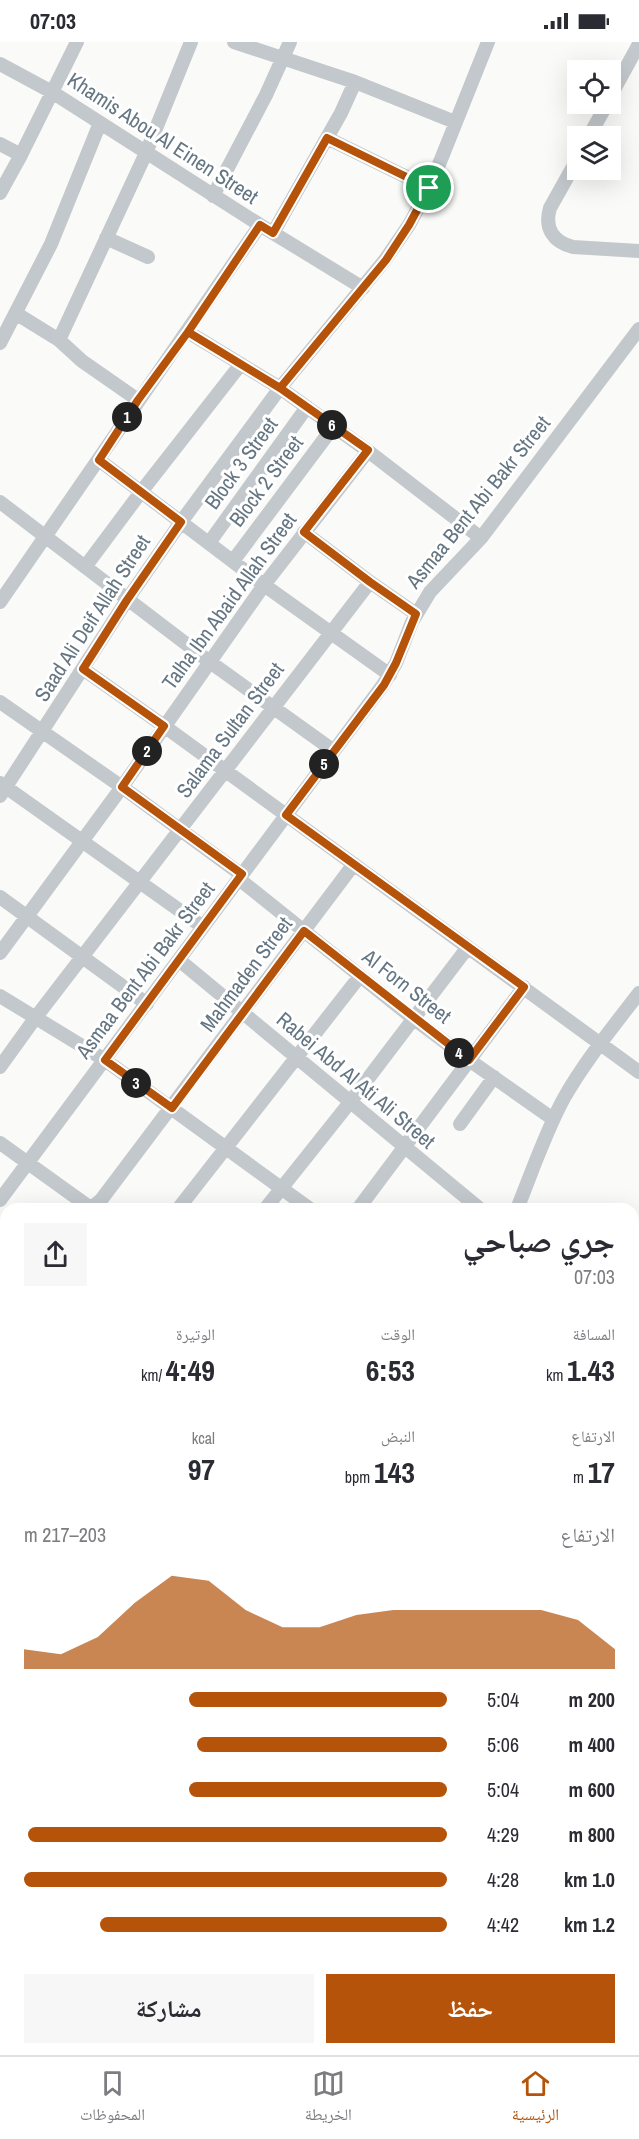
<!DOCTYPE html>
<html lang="ar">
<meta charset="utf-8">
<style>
body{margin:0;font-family:"Archivo Narrow","Noto Naskh Arabic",sans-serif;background:#f7f7f7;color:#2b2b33;direction:rtl;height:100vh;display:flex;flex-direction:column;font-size:22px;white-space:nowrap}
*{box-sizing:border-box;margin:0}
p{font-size:20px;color:#7c7c81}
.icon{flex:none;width:33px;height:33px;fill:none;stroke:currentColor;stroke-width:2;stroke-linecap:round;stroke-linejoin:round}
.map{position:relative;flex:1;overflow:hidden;direction:ltr}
.panel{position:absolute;left:0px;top:1161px;width:639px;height:852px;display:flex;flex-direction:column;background:#fff;border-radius:18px 18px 0 0;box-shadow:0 6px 24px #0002;direction:rtl}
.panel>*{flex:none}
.tools{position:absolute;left:567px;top:18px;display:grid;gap:12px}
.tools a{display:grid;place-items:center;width:54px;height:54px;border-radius:0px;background:#fff;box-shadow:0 6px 24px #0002;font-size:30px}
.pin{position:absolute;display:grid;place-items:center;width:51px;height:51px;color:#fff;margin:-26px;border:3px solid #fff;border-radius:50%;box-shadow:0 2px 6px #0007}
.km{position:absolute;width:30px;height:30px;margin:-15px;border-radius:50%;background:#222;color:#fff;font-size:16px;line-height:30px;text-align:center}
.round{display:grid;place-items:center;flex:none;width:63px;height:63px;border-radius:0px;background:#f7f7f7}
.headline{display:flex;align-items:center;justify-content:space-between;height:102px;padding:0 24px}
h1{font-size:33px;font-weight:800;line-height:45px}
.metrics{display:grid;grid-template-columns:repeat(3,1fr);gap:9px;height:102px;padding:6px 24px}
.metrics div{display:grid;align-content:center}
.metrics b{font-size:30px;font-weight:800}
.metrics small{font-size:16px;font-weight:400}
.metrics p{font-size:16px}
.chart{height:168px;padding:12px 24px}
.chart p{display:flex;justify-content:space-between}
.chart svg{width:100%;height:108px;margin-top:6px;fill:#b45309;opacity:.7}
.button{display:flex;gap:12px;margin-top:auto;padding:12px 24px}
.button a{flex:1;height:69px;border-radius:0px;background:#b45309;color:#fff;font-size:24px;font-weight:800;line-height:69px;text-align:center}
.button a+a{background:#f7f7f7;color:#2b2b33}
ul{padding:0 24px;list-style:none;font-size:20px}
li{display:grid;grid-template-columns:96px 72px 1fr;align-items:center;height:45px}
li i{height:15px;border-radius:8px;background:#b45309}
.status{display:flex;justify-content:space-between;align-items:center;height:42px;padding:0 30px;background:#fff;direction:ltr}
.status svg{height:16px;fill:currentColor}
.tab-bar{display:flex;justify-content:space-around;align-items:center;height:84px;border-top:2px solid #e1e1e2;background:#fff;font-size:16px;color:#7c7c81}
.tab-bar a{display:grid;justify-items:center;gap:3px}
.tab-bar .current{color:#b45309}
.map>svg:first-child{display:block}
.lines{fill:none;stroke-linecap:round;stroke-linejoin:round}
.minor{stroke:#c3c8cc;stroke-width:14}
.tertiary{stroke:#c3c8cc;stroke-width:18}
.route-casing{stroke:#fff;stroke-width:12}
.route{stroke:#b45309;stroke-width:8}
.labels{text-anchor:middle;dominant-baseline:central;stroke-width:6;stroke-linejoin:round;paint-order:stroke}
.street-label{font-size:21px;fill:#657683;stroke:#fff}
</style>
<div class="status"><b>07:03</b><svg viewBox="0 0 49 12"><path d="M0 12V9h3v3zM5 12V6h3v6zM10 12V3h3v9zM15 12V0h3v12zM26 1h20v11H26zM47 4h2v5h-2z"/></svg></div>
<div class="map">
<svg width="639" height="2013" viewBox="0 0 639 2013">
<rect width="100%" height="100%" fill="#fafaf8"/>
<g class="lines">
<path class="minor" d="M234 0 355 40 455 80
M0 22 52 50 260 183 363 246
M610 55 639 2
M589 94 607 62
M327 96 429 146
M0 102 21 113
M578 116 550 166C544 186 553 200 573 205L639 209
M0 151 21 113 77 0
M213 154 266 53 290 0
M273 191 341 71 355 40
M106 196 148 215
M17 272 59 298 82 319 138 358
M188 290 280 346 368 409 481 496
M59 298 146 111 191 0
M0 301 51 202 100 81
M99 418 264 543 390 633
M0 460 210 620 334 709
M304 490 370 540 416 572
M209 501 307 365
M233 519 334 384
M85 525 141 450 241 322
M0 560 260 183
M83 627 164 684 639 1030
M0 660 122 745 242 833
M0 741 203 885
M0 754 127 558 181 480 280 346 385 218 409 183 429 146 442 115 488 0
M239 837 414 977 469 1018 553 1077
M0 855 147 962
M0 911 122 745 264 543 368 409
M179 918 480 1167
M0 954 105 1018 310 1167
M0 1025 36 975 370 540
M460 1082 494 1035
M0 1101 92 1167
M0 1158 383 643 396 621 412 580 430 550 481 496 639 287
M90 1167 101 1158 354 822
M178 1167 360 934
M265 1167 351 1059 468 905
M358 1167 524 945
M517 1167C532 1130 545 1091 564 1056 585 1019 613 985 639 951
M0 1195 6 1199
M633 1272 639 1277
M0 1284 6 1275
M0 1363 6 1368
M633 1400 639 1404
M0 1402 6 1394
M0 1508 6 1513
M633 1511 639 1503
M633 1571 639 1575
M633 1712 639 1716
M633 1768 639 1772
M633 1826 639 1831
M633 1897 639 1889
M0 1907 6 1898
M633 1955 639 1948
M633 1998 639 2002
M128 2007 136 2013
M428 2007 434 2013
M547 2007 555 2013
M27 2013 30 2007
M505 2013 510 2007"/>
<path class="tertiary" d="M633 1644 639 1636
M332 2013 338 2007"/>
</g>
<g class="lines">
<g class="route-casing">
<path id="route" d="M429 146 409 183 386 218 280 346 188 290 138 358 99 418 181 480 127 558 83 627 164 684 122 745 242 832 105 1018 172 1066 304 889 469 1018 524 945 286 773 384 643 396 621 416 572 370 540 304 490 368 408 280 346 188 290 260 183 273 191 327 96 429 146"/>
</g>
<use href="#route" class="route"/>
</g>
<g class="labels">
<g class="street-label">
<text transform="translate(163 96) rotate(33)">Khamis Abou Al Einen Street</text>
<text transform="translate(241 421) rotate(-54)">Block 3 Street</text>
<text transform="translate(266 439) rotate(-53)">Block 2 Street</text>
<text transform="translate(478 460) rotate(-51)">Asmaa Bent Abi Bakr Street</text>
<text transform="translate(229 559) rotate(-54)">Talha Ibn Abaid Allah Street</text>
<text transform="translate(92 576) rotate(-57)">Saad Ali Deif Allah Street</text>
<text transform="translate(230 688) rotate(-53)">Salama Sultan Street</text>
<text transform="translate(145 928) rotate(-53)">Asmaa Bent Abi Bakr Street</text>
<text transform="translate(246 932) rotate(-53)">Mahmaden Street</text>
<text transform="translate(407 944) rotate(38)">Al Forn Street</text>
<text transform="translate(356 1038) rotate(40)">Rabei Abd Al Ati Ali Street</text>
</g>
</g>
</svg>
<div class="tools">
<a><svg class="icon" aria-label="locate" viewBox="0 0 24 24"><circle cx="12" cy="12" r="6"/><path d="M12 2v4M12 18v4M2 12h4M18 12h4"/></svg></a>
<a><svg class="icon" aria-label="layers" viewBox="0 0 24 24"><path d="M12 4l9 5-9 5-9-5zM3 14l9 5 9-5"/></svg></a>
</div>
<div class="pin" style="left:429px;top:146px;background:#1e9e55"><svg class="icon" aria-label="arrive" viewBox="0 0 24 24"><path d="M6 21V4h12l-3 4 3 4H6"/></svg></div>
<b class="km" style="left:127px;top:375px">1</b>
<b class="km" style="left:147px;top:709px">2</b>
<b class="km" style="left:136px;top:1041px">3</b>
<b class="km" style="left:459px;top:1011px">4</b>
<b class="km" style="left:324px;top:722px">5</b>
<b class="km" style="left:332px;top:383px">6</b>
<section class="panel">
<div class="headline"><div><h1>جري صباحي</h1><p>07:03</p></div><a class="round"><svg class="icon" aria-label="share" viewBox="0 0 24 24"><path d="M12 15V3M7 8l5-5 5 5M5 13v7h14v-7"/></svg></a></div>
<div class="metrics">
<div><p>المسافة</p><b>1.43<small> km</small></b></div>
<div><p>الوقت</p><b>6:53</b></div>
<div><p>الوتيرة</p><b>4:49<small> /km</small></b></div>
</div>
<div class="metrics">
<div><p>الارتفاع</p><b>17<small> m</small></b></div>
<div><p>النبض</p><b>143<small> bpm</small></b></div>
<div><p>kcal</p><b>97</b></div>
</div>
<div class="chart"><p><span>الارتفاع</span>203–217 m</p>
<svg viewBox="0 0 160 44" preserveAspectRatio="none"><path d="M0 44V36L10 38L20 31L30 17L40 6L50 8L60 20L70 27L80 27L90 22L100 20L110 20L120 20L130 20L140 20L150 24L160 36V44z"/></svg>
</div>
<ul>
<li><b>200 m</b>5:04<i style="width:61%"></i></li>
<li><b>400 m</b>5:06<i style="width:59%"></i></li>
<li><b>600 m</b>5:04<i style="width:61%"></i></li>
<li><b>800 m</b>4:29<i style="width:99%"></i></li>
<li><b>1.0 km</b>4:28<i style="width:100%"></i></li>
<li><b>1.2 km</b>4:42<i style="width:82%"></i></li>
</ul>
<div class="button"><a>حفظ</a><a>مشاركة</a></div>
</section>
</div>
<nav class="tab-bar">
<a class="current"><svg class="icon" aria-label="home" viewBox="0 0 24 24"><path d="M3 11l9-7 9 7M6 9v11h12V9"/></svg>الرئيسية</a>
<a><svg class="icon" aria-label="map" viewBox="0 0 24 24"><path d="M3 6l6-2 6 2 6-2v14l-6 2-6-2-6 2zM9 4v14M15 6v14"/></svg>الخريطة</a>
<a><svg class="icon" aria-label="saved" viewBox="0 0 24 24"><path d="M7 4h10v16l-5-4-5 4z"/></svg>المحفوظات</a>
</nav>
